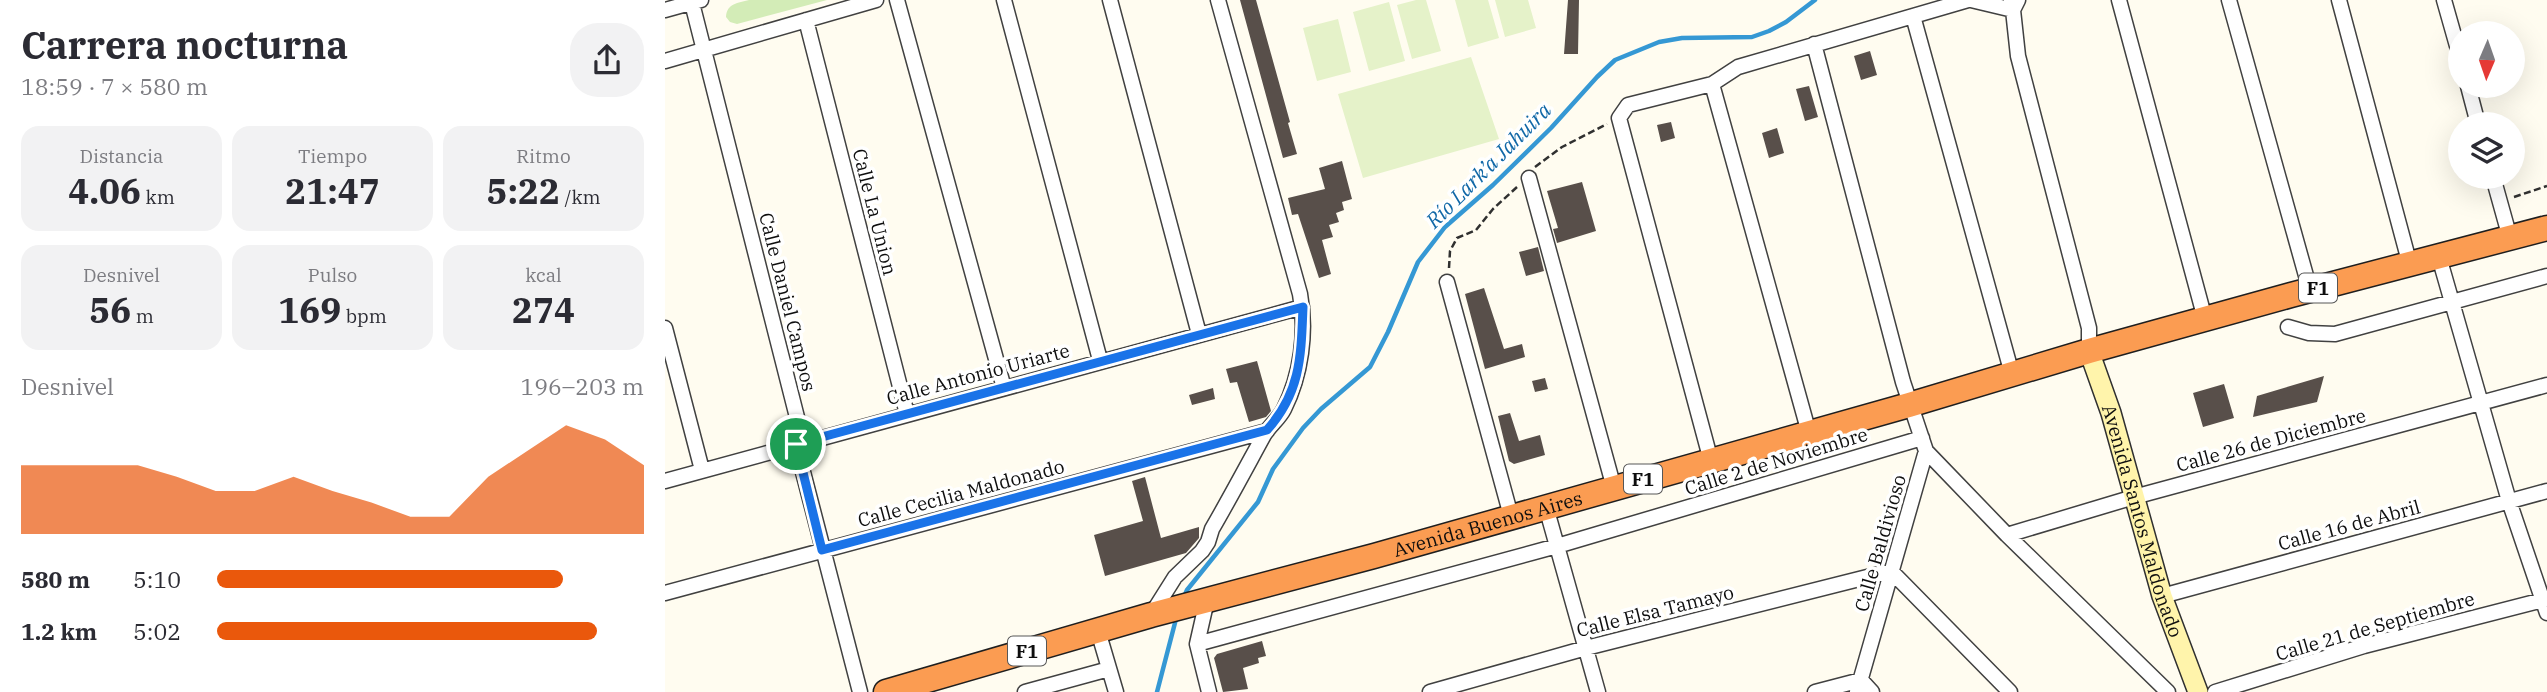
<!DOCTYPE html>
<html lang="es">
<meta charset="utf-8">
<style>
body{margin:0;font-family:"IBM Plex Serif",serif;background:#f2f2f3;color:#2b2b33;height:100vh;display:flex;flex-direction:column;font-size:26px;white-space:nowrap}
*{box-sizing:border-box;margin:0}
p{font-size:23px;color:#7c7c81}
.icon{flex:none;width:38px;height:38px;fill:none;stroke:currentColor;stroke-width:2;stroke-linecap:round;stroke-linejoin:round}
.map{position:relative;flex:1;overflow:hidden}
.details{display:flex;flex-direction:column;background:#fff;width:665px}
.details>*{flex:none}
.needle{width:46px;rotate:182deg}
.fabs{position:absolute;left:1783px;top:21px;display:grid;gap:14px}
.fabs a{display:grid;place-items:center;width:77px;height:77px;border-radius:50%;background:#fff;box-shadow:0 7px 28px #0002;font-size:35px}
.pin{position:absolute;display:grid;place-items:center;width:60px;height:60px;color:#fff;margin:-30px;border:4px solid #fff;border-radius:50%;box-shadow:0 2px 7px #0007}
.round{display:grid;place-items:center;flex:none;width:74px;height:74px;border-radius:28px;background:#f2f2f3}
.summary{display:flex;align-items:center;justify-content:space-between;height:119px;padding:0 21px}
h1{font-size:38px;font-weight:700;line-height:52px}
.figures{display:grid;grid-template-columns:repeat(3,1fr);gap:10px;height:119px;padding:7px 21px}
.figures div{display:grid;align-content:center;border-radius:18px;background:#f2f2f3;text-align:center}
.figures b{font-size:35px;font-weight:700}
.figures small{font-size:19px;font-weight:400}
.figures p{font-size:19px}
.chart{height:196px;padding:14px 21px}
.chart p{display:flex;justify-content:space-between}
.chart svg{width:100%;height:126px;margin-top:7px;fill:#ea580c;opacity:.7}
ul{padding:0 21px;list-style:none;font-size:23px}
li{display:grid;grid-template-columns:112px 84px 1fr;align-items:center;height:52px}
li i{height:18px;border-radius:9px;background:#ea580c}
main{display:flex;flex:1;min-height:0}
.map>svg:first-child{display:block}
.grass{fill:#d3ecb7}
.pitch{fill:#e5f2c9}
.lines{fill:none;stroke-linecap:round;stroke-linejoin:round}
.stream{stroke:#3598d4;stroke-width:4.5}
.building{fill:#584f4a}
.street-casing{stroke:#414141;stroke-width:17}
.secondary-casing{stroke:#303030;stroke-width:22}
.highway-casing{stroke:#1f1f1f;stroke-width:27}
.path{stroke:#303030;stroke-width:2.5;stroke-dasharray:7 3.5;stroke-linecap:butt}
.street{stroke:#fff;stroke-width:14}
.secondary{stroke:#fff4ab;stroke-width:19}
.highway{stroke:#fb9c52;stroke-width:24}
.route-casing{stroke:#fff;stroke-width:14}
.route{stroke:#1a73e8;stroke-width:9}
.labels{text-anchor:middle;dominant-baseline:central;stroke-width:7;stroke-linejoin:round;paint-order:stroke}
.shield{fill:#fff;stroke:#565656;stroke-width:2}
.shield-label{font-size:18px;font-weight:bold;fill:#0e0e0e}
.street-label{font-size:19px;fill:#0e0e0e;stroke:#fff}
.water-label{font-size:21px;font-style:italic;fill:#1168a7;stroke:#fff}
</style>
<main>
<section class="details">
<div class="summary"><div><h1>Carrera nocturna</h1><p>18:59 · 7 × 580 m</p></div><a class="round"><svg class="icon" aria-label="share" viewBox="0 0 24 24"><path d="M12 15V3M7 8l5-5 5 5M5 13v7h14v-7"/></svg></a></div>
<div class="figures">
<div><p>Distancia</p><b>4.06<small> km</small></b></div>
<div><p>Tiempo</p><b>21:47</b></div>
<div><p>Ritmo</p><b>5:22<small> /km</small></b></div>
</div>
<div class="figures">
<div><p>Desnivel</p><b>56<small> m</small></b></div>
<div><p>Pulso</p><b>169<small> bpm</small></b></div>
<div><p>kcal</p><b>274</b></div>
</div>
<div class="chart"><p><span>Desnivel</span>196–203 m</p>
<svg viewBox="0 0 160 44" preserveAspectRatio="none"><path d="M0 44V20L10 20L20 20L30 20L40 24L50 29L60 29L70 24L80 29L90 33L100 38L110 38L120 24L130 15L140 6L150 11L160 20V44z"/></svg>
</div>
<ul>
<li><b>580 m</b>5:10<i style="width:81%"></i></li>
<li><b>1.2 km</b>5:02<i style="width:89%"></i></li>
</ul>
</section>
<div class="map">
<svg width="1882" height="692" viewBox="0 0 1882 692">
<rect width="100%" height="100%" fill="#fffcf0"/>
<path class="grass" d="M84 0H162L72 24 65 22 61 17C62 3 73 3 84 0Z"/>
<path class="pitch" d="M751 0H761L776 51 747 59 732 5Z
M790 0H823L834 38 803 47Z
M830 0H863L871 28 840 37Z
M724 2 740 61 704 71 688 12Z
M673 19 686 72 652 81 638 28Z
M806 57 834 139 698 178 673 94Z"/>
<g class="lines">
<path class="stream" d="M519 597 522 590 593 502 608 469 638 428 656 409 705 367 723 332 753 262 780 227 828 185 886 128 932 77 950 60 994 42 1017 38 1087 37 1104 31 1121 22 1150 0
M492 692 511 619"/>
</g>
<path class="building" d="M575 0H591L625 122 623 123 632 154 618 158Z
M903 0H914L913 54H899Z
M1205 51 1212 75 1196 80 1189 56Z
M1144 86 1153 117 1140 121 1131 89Z
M1006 122 1010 138 996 142 992 125Z
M1112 128 1119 153 1104 158 1097 133Z
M677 161 687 199 677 202 679 210 671 213 674 222 664 225 668 237 657 240 666 274 654 278 633 214 627 215 623 198 660 189 654 168Z
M917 182 931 231 892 243 888 229 893 228 882 191Z
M873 247 879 271 861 276 854 252Z
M819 288 839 349 857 344 860 357 820 369 800 294Z
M592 361 606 411 601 417 584 422 572 382 565 383 561 369Z
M1659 376 1652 402 1588 417 1592 396Z
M880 378 883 389 870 392 867 381Z
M1559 384 1569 418 1538 427 1528 393Z
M548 388 550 399 527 405 524 395Z
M845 413 854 441 875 435 880 455 849 464 844 461 833 416Z
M480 477 496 538 534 527V538L521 553 440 576 429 535 478 521 467 481Z
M597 641 601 656 593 658 594 663 578 668 583 689 558 692 549 658 552 654Z"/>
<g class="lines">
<g class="street-casing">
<path id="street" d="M232 0 339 388
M339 0 435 360
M445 0 534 334
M1306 0 1348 10 1346 2
M1353 0 1348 10 1353 56 1424 328V351
M1454 0 1540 319
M1564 0 1645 290
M1674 0 1745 265
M1779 0 1796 60
M27 3 136 433 131 445 195 692
M0 10 36 0
M1248 16 1347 374
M141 20 242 414
M1149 44 1238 382 1261 451 1192 692
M0 61 211 0
M1047 84 1144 433
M1803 86 1813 124
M1828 177 1845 238
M864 178 949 488
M1774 257 1844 501 1882 613
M782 282 846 516
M1623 327 1644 333 1670 334 1882 276
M0 328 37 470
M1261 451 1342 535 1503 692
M1046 461 954 118 963 105 1047 84 1073 67 1303 0
M0 481 637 307
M881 507 933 692
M1342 535 1469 497 1882 385
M0 593 602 431
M1497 596 1882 491
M542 600 532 644 544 692
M486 615 510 577 537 551 543 542 547 529C565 498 582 466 599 435 605 425 614 419 619 409 636 375 642 332 635 294L553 0
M433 631 451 692
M532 644 892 546 1257 438
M360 692 444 669
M765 692 921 648 1226 571 1345 692
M1150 692 1196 680 1207 692
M1550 692 1699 646 1882 599"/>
</g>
<g class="secondary-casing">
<g id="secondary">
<path id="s1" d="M1424 351 1446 413 1497 596 1533 692"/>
</g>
</g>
<g class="highway-casing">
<g id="highway">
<path id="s2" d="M221 692 486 615 709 556 1244 405 1424 351 1626 295 1882 228"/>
</g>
</g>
<path class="path" d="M870 167 897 147 942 124
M1849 197 1882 186
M784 268 785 251 792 238 811 230 828 209 852 187"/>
<use href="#street" class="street"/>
<use href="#secondary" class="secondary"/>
<use href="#highway" class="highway"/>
</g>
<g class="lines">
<g class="route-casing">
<path id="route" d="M638 307C636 356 636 392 602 430L157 550 131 444Z"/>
</g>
<use href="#route" class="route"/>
</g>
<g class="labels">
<g class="shield">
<rect x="1634" y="273.5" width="38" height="29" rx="5"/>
<rect x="959" y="464.5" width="38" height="29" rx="5"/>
<rect x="343" y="636.5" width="38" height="29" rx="5"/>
</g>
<g class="shield-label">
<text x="1653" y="288">F1</text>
<text x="978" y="479">F1</text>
<text x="362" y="651">F1</text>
</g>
<g class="street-label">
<text transform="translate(210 212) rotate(76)">Calle La Union</text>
<text transform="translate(123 302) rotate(76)">Calle Daniel Campos</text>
<text transform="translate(313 374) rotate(-15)">Calle Antonio Uriarte</text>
<text transform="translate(1606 440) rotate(-15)">Calle 26 de Diciembre</text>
<text transform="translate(1111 461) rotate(-17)">Calle 2 de Noviembre</text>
<text transform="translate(296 493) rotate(-15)">Calle Cecilia Maldonado</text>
<text stroke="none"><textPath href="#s1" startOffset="178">Avenida Santos Maldonado</textPath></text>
<text stroke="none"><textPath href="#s2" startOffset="625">Avenida Buenos Aires</textPath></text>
<text transform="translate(1684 525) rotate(-15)">Calle 16 de Abril</text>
<text transform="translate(1215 543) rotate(-74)">Calle Baldivioso</text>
<text transform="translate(990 611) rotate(-14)">Calle Elsa Tamayo</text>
<text transform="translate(1710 626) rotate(-16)">Calle 21 de Septiembre</text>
</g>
<g class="water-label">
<text transform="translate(823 165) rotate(-45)">Río Lark’a Jahuira</text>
</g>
</g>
</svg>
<div class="fabs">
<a><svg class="needle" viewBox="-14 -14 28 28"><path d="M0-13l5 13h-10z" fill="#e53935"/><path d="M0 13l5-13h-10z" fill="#7c7c81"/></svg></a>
<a><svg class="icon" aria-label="layers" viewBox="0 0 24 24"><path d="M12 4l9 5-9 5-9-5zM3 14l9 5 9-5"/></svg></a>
</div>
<div class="pin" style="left:131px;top:444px;background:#1e9e55"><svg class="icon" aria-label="arrive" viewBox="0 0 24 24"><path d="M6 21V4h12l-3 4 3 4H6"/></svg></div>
</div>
</main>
